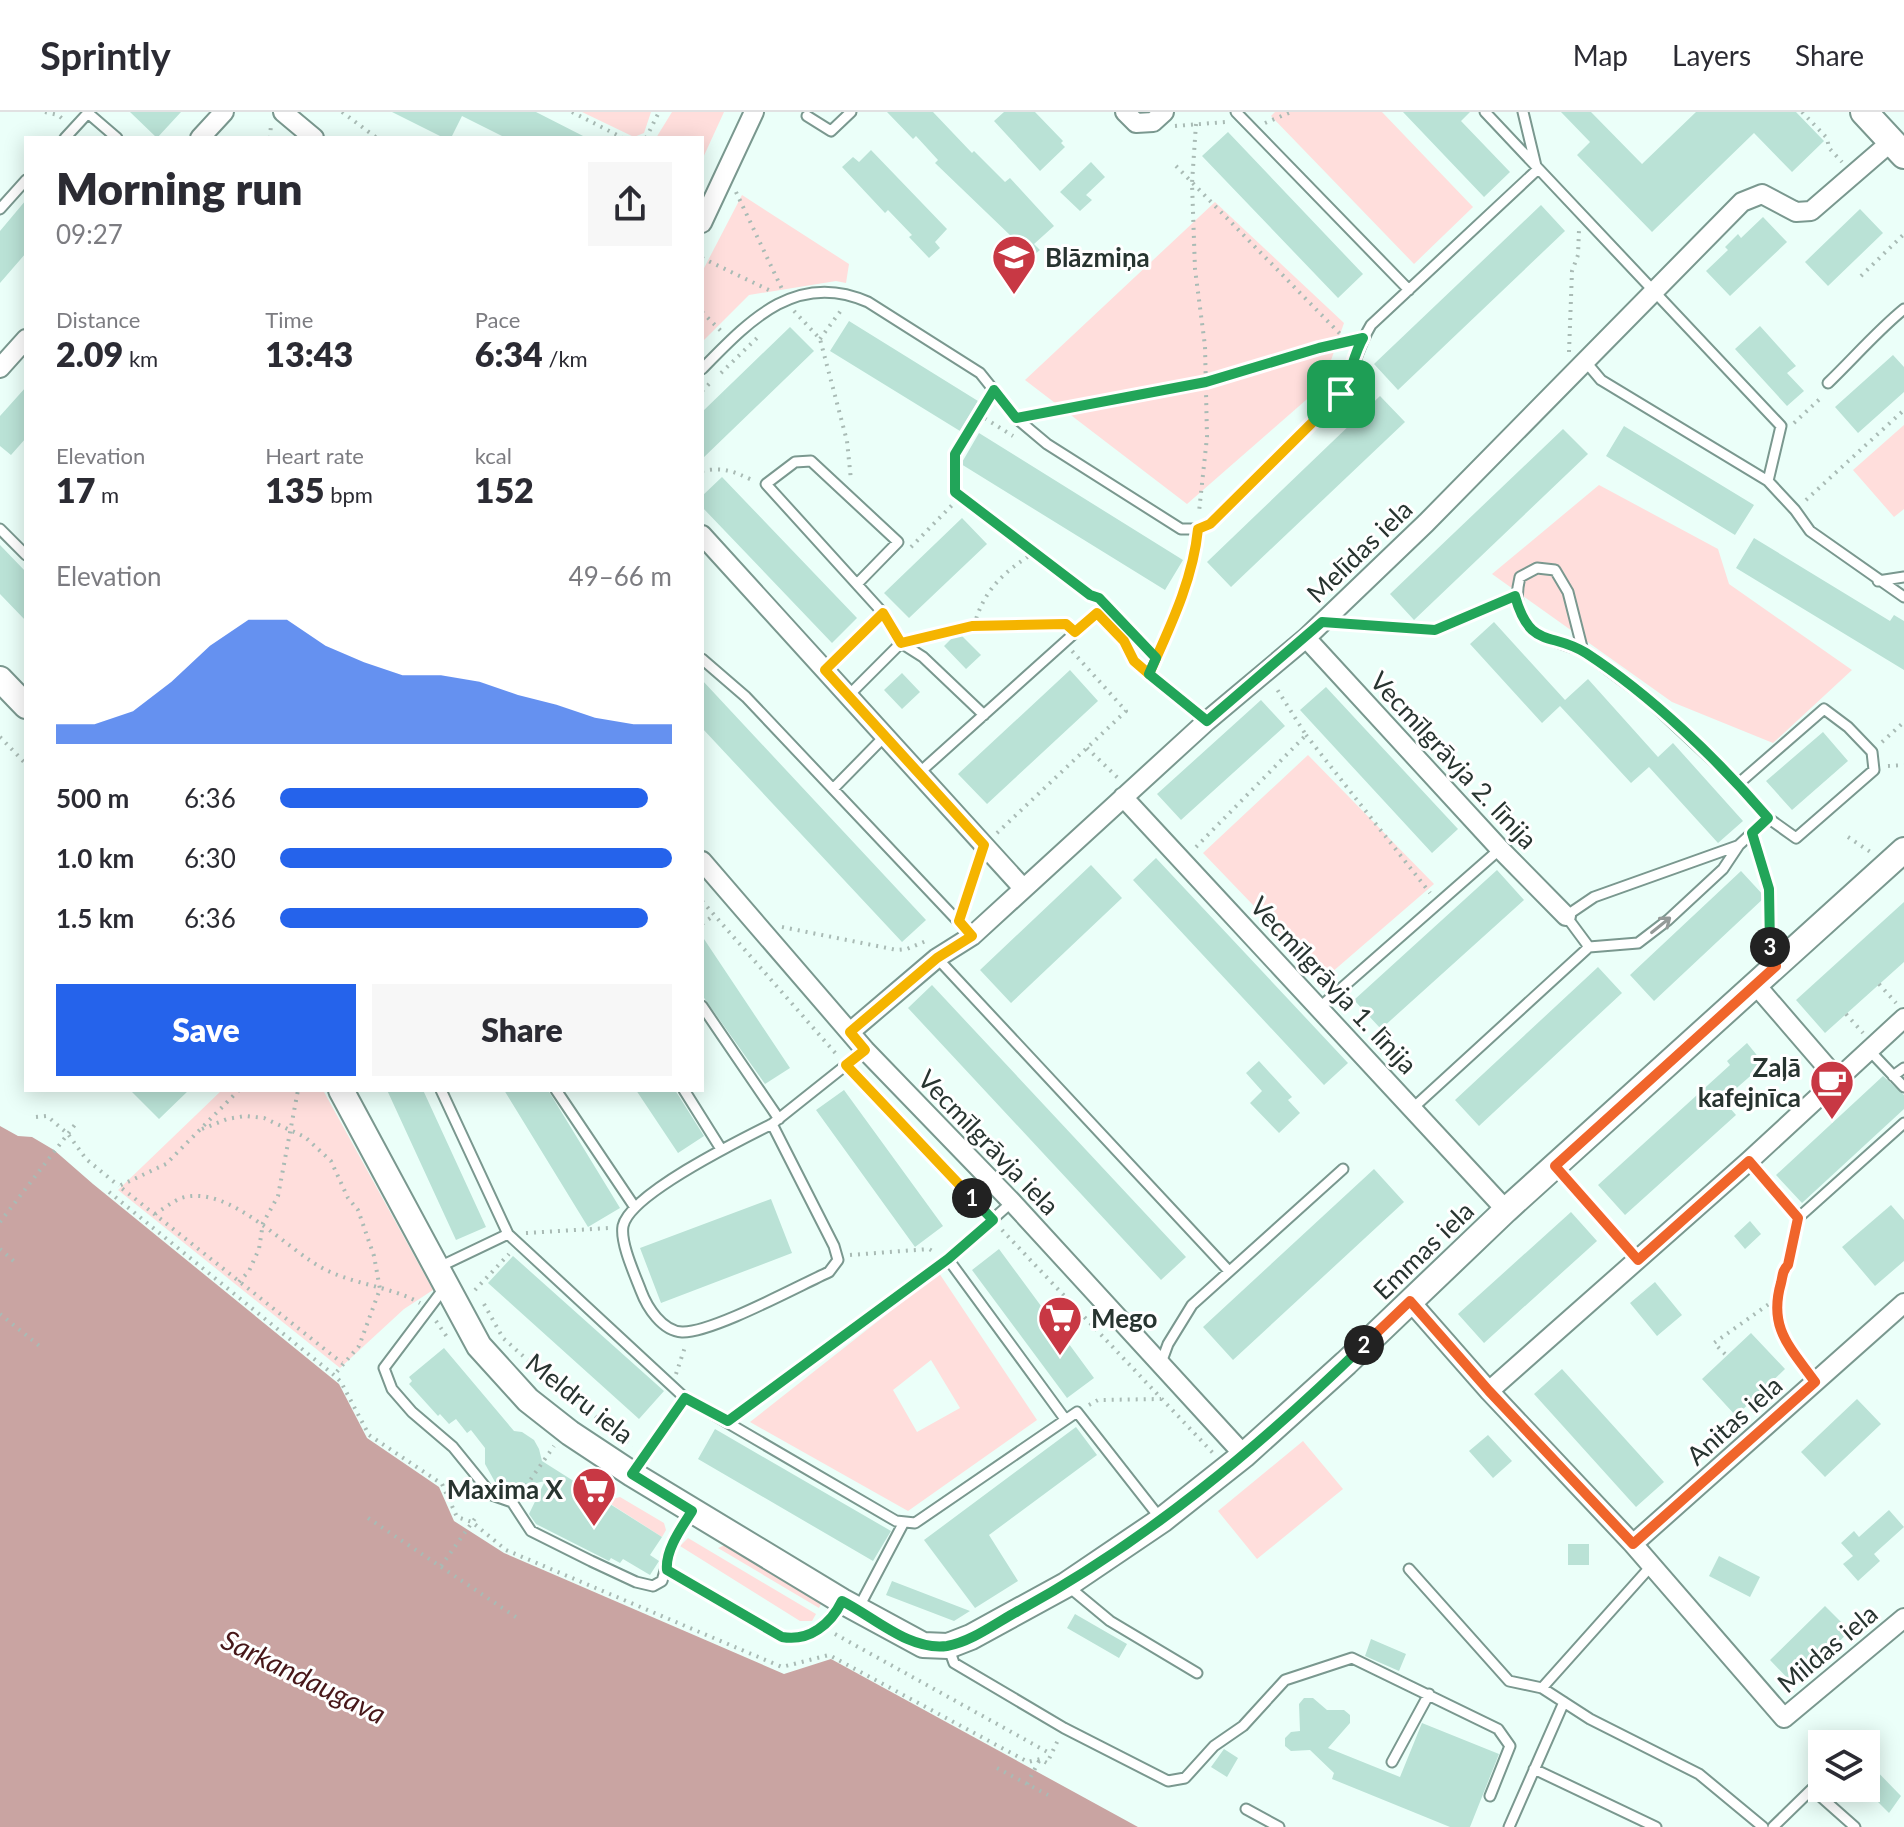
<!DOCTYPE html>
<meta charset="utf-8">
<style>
body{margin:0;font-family:Lato,sans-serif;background:#f7f7f7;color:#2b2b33;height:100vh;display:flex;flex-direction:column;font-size:30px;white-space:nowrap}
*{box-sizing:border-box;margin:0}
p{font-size:26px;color:#7c7c81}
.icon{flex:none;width:44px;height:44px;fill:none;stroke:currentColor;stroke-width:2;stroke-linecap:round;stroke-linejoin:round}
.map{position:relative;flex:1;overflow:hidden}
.drawer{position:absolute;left:24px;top:24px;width:680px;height:956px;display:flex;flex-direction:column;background:#fff;border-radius:0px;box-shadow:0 4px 20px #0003}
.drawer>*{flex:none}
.controls{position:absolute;left:1808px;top:1618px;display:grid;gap:16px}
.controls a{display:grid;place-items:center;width:72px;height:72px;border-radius:0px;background:#fff;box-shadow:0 4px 20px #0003;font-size:40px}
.pin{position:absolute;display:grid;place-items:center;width:68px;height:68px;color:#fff;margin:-34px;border-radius:16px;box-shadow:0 4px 12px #0006}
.km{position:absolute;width:40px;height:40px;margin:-20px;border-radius:50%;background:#222;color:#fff;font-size:22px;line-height:40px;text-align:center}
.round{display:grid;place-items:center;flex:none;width:84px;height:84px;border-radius:0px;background:#f7f7f7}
.head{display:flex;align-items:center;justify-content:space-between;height:136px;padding:0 32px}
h1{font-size:44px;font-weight:800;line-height:60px}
.metrics{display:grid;grid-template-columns:repeat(3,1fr);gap:12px;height:136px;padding:8px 32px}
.metrics div{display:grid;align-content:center}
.metrics b{font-size:34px;font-weight:800}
.metrics small{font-size:22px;font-weight:400}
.metrics p{font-size:22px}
.chart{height:224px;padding:16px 32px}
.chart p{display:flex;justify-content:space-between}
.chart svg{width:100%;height:144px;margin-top:8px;fill:#2563eb;opacity:.7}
.cta{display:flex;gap:16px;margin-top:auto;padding:16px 32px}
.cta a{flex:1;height:92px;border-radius:0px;background:#2563eb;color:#fff;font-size:32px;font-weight:800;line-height:92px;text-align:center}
.cta a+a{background:#f7f7f7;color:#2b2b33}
ul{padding:0 32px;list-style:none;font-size:26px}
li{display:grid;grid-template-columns:128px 96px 1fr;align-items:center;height:60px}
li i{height:20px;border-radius:10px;background:#2563eb}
header{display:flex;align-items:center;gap:48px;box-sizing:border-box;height:112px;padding:0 40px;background:#fff;border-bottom:2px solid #e1e1e2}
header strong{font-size:38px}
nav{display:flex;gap:44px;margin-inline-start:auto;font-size:28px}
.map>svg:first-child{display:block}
.green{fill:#ffdedc;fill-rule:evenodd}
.water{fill:#c9a4a2}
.building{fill:#bae2d6}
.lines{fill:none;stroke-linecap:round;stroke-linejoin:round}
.service-casing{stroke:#7a988f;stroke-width:13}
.minor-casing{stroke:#7a988f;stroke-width:22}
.tertiary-casing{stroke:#7a988f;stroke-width:28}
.secondary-casing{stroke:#7a988f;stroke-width:30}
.path{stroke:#a9bbb5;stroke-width:4;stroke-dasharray:2 6;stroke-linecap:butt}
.service{stroke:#fff;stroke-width:9}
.minor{stroke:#fff;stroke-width:18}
.tertiary{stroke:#fff;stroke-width:24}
.secondary{stroke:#fff;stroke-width:26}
.oneway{stroke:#949a98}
.split-1-casing{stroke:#fff;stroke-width:16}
.split-2-casing{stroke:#fff;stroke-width:16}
.split-3-casing{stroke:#fff;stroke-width:16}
.split-4-casing{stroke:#fff;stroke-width:16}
.split-1{stroke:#f5b400;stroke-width:10}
.split-2{stroke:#22a559;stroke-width:10}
.split-3{stroke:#f0652b;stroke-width:10}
.split-4{stroke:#22a559;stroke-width:10}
.labels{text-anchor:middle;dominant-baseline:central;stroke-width:6;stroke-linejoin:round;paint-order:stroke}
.poi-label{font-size:26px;font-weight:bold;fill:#283430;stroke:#fff;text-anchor:start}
.street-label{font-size:26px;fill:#283430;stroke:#fff}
.water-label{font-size:28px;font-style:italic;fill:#471719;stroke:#fff}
</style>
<header>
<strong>Sprintly</strong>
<nav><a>Map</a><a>Layers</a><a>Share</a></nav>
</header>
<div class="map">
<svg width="1904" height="1715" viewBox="0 0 1904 1715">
<rect width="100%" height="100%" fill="#ebfff9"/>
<path class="green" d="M582 0H651L644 21 634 25Z
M672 0H724L702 48V26H656Z
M1275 0H1382L1473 95 1414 152 1271 4Z
M742 83 849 152 846 171 836 169 749 183 702 230V160Z
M1215 90 1344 211 1322 274 1187 392 1025 268Z
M1904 313V397L1894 405 1853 358Z
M1599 373 1718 437 1729 472 1852 558 1773 631 1672 590 1492 462Z
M1308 643 1434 772 1324 867 1203 741Z
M222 978H323L433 1178 404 1197 340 1256 118 1078Z
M939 1161 1037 1308 908 1399 750 1310ZM931 1248 960 1296 917 1320 893 1278Z
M1303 1329 1343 1377 1257 1447 1218 1399Z
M620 1385 664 1411 666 1418 662 1425 606 1389Z
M688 1426 816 1502 812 1509H800L680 1434Z
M725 1433 822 1490 819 1496 718 1436Z"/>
<path class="water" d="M0 1014 18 1024 32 1025 54 1038 93 1072 339 1272 367 1326 439 1375 454 1409 504 1441 784 1562 831 1547 1138 1715H0Z"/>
<path class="building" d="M130 0H181L157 26Z
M392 0H536L587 26H506L462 4 451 26H444Z
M887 0H933L972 41 974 39 1005 70 1010 66 1054 114 1034 132 1040 138 1028 148 1009 128 1012 125 935 51 938 48 916 24 913 27Z
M1004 0H1035L1063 29 1061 31 1065 35 1040 59 994 9Z
M1403 0H1470L1461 9 1510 60 1484 85Z
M1561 0H1591L1642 52 1696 0H1796L1824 29 1792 60 1754 21 1652 120 1577 43 1590 30Z
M1228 20 1363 162 1338 186 1202 44Z
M871 38 947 117 935 130 940 136 929 146 909 125 912 123 888 98 885 101 842 55 853 45 859 50Z
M1091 50 1105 65 1086 83 1092 88 1080 99 1060 80Z
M26 88V141L0 171V119Z
M1541 93 1565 119 1398 278 1374 252Z
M1860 97 1883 121 1828 174 1805 150Z
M1763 105 1787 130 1730 184 1706 159 1728 138 1725 135 1738 122 1741 126Z
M849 209 978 289 960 319 830 239Z
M1760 214 1796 254 1787 261 1804 279 1787 294 1735 237Z
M790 215 814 239 702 347V300Z
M1893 243 1904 255V280L1858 321 1835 295Z
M26 275V326L11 343 0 334V304Z
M1380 284 1405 310 1231 475 1207 450Z
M1624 314 1754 393 1735 423 1606 344Z
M1563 317 1588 342 1414 508 1390 482Z
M979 321 1183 448 1165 478 961 352Z
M722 365 857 506 832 531 702 395V384Z
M962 406 987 432 909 506 884 481Z
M1754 426 1890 509 1894 503 1904 509V558L1736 456Z
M0 433 26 460V509L0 482Z
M1494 510 1565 588 1588 567 1658 645 1673 631 1743 709 1718 731 1649 655 1631 671 1560 594 1542 611 1470 532Z
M958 520 981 543 966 557 944 534Z
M1070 558 1098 589 987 692 958 662Z
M902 561 920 580 902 597 884 578Z
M702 568 926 808 902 830 702 616Z
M1326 575 1458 717 1432 741 1300 598Z
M1261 588 1285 614 1181 708 1157 682Z
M1823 620 1848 649 1792 698 1766 669Z
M1156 746 1348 951 1324 973 1133 768Z
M1091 753 1122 786 1011 891 980 858Z
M1497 758 1524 788 1381 917 1354 888Z
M1741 759 1765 785 1654 889 1630 863Z
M1904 790V850L1825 921 1796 888Z
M702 824 790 956 765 972 702 883Z
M1598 855 1622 881 1479 1014 1455 988Z
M932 873 1186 1145 1161 1168 908 896Z
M1747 931 1764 952 1723 988 1736 1003 1625 1103 1598 1073 1730 953 1727 949Z
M1259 949 1292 985 1288 988 1300 1001 1279 1021 1250 991 1262 979 1246 961Z
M1883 964 1904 983V997L1802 1091 1776 1063Z
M130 978H189L159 1007Z
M387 978H423L486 1115 456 1128Z
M504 978H548L620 1096 588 1115Z
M636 978H675L704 1024 678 1041Z
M844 978 943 1114 915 1135 816 998Z
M1374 1057 1404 1090 1233 1248 1203 1215Z
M771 1087 792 1141 661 1191 640 1136Z
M1891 1093 1904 1108V1149L1875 1174 1842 1135Z
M1571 1100 1597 1129 1484 1231 1458 1202Z
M1750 1109 1761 1122 1745 1137 1734 1124Z
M999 1137 1094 1266 1067 1286 972 1158Z
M513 1144 664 1279 639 1307 488 1171Z
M1655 1170 1682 1203 1657 1224 1630 1191Z
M1751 1221 1785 1257 1736 1304 1702 1267Z
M444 1236 514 1319 522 1320 534 1328 539 1337 542 1349 662 1425 650 1443 659 1449 650 1463 623 1447 620 1451 611 1446 609 1449 536 1412 529 1402 545 1369 514 1376 495 1370 485 1352V1336L471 1318 467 1321 456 1307 449 1312 440 1302 438 1304 409 1272 412 1269 409 1265Z
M1562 1257 1664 1370 1636 1395 1534 1282Z
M1857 1287 1881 1312 1825 1365 1801 1340Z
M1076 1315 1097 1343 989 1423 1018 1469 975 1496 924 1428Z
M715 1317 891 1419 873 1449 698 1347Z
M1488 1323 1512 1349 1493 1366 1469 1339Z
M1889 1398 1904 1415 1874 1442 1880 1449 1858 1469 1843 1452 1853 1444 1841 1431 1854 1419 1859 1425Z
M1568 1432H1589V1453H1568Z
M1719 1444 1760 1465 1750 1485 1709 1464Z
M892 1469 970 1499 954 1509 886 1483Z
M1825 1494 1850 1519 1794 1573 1770 1548Z
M1075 1502 1127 1532 1119 1546 1067 1516Z
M1371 1527 1406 1542 1399 1559 1365 1544Z
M1304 1586H1313L1327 1598H1344L1350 1603V1611L1328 1636 1400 1665 1422 1611 1499 1642 1470 1715H1450L1332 1667 1334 1661 1310 1638 1291 1639 1285 1634V1626L1291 1620 1300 1619 1299 1592Z
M1224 1637 1238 1646 1227 1665 1211 1655Z
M1866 1648 1901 1684 1889 1701 1866 1678Z"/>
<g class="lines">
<g class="service-casing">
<path id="service" d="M1236 0 1409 178
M1485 0 1781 314 1768 369 1795 398 1810 419 1904 485
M1523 0 1536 54
M807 4 831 19 851 0
M65 26 88 1 117 26
M0 97 26 68
M1585 249 1601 268 1768 369
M702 257C749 209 796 158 868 190L980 261 1016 306 1047 332 1181 417H1198L1210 412 1341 282C1354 259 1357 236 1371 213L1537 58
M1828 271C1854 246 1877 219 1904 197
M0 417 26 443
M1878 469 1904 465
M901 531 923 545 984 603
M1583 539C1543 526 1507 517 1520 465L1537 456 1555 458 1568 480 1583 539 1646 586 1738 672 1768 706
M702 547 746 585 972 824
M849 583 901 531 883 501 766 372 795 350 811 349 898 430 857 472
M919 661 1097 501 1124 529 1134 549 1207 609
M833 677 885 624
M1589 835 1566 804 1594 785 1737 734
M937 846 1228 1158
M702 894 779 1007
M1319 896 1500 737
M1869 938 1904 975
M1893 964 1904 956
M441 978 508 1122 685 1286
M556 978 634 1094
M684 978 721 1037
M1413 996 1589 835 1638 831 1668 808 1723 757 1739 733 1768 706 1796 726 1874 658 1872 640 1848 615 1824 597 1738 672
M772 1012C742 1027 630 1082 623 1114 620 1131 635 1163 641 1179 647 1195 662 1219 682 1220 712 1221 798 1174 829 1160L838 1148 834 1134 772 1012 865 938
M1749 1049 1798 1106 1904 1011
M1012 1090 948 1147 1065 1307
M439 1155 508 1122
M445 1175 384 1256 392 1277 412 1300 453 1335 492 1383 512 1390 531 1419 591 1449 636 1470 653 1474 662 1469 673 1431 691 1400
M1161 1251 1168 1232 1192 1193 1343 1057
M634 1361 685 1286 896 1409 915 1411 1077 1300 1160 1406
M1409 1457 1509 1569 1542 1576 1590 1607 1699 1662 1763 1715
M667 1458 782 1525C809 1530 830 1513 842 1490
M1069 1475 1110 1509 1197 1561
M859 1495 904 1410
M949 1537 954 1551 1064 1616 1168 1669 1185 1666 1214 1634 1243 1614 1285 1568 1352 1546 1498 1617 1510 1634 1490 1684
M1542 1576 1652 1453
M1392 1650 1429 1582
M1534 1657 1656 1715
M1246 1697 1279 1715
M1509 1715 1564 1590
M1773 1715 1812 1677 1855 1715"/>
</g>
<g class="minor-casing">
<path id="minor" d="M283 0 314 26
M1125 0 1136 11 1153 10 1164 0
M200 26 224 0
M702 111 754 0
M0 256 26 227
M702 423 1023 776
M1306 526 1500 737 1566 804
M1123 685 1506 1098
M702 749 865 938 1012 1090 1244 1343
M1755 872 1837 967
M850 920 937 846 972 824 1207 609 1306 526 1426 411 1742 90 1762 82 1796 100 1811 99 1892 29
M1410 1189 1489 1279 1633 1432 1784 1606 1904 1506
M1489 1279 1749 1049 1904 906
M1633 1432 1904 1191"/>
</g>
<g class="tertiary-casing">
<path id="tertiary" d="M0 567 26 594
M341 978 479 1234 528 1288 570 1321 632 1362 842 1489 923 1533 948 1534 971 1525 1066 1473 1162 1408 1244 1343 1346 1251 1506 1098 1904 738"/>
</g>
<g class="secondary-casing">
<path id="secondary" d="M1864 0 1904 43"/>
</g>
<path class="path" d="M45 0 58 3 64 8
M342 0 377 26
M572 0 623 26
M1802 0 1827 26 1829 36 1842 50
M1265 11 1291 0
M1196 12 1192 71 1195 157 1205 234 1207 325 1199 400
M1175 14 1226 10
M270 26 271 12
M646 26 659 0
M1176 54 1347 229
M736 80 782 177
M702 146 773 180
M1861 164 1904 122
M794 199 820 227 847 329 851 368
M702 200 721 219
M820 227 842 197
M1569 240 1572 159 1578 143 1579 118
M721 261 758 225
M702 279 712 269
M985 289 955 342V380L1090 483 1100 487
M978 302 1013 324
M1035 302 1206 270 1349 229
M1794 311 1823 284
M702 359C723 355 733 359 752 368
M1806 388 1904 298
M911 435 959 386
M1349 512 1435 518 1506 488
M974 514C983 479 1004 459 1034 441
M918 526 972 514 1063 512
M1142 531 1158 547
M837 547 873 511
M1155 549 1181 488 1196 429
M1306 623 1430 781
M0 625 26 652
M1882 630 1904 610
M1087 636 1120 668
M1888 654 1904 653
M997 721 1126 599 1072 539
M1848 725 1872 741
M1196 735 1306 623 1275 574
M1756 735 1769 777 1770 832
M702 789 837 943
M963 797 978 752
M702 812 713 804
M782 815 897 838 907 837 926 829
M1879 872 1896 891
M1846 902 1863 921
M853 961 982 1097
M239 978 166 1052 119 1074 342 1251
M36 1005 47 1004 68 1022 86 1047 119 1074
M202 1017 227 1007 245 1004 264 1006 305 1025 331 1049 348 1086 358 1098 374 1144 380 1177 359 1234 334 1263
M1570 1070 1627 1136
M109 1080 334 1263 341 1270 369 1323 442 1372 457 1405 472 1410 506 1438 782 1555 829 1543 1028 1650 1040 1647 1047 1651 1059 1626
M155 1102C163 1097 172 1090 181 1086 230 1071 287 1139 326 1158 357 1173 392 1175 420 1191
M0 1110 77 1010
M1795 1116C1793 1127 1793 1143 1788 1153 1778 1171 1770 1199 1780 1219 1786 1232 1797 1244 1805 1256
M1002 1118 1213 1341
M526 1121 609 1116
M0 1137 17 1152
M850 1143 929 1137 936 1141
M239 1170 249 1159 259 1137 263 1111 278 1084 298 978
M475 1178 509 1142
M484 1192 503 1226 552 1270 633 1334
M0 1202 42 1236
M436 1209 447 1225
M1725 1242 1714 1231 1776 1187
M676 1262 686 1232
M1089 1293 1098 1288 1161 1287
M739 1301 938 1154
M526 1374 554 1334
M591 1380 601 1366
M368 1406 516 1505
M441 1454 476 1405
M835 1522 1051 1642
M997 1656 1048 1683
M1027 1672 1040 1647"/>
<use href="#service" class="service"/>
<use href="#minor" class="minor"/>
<use href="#tertiary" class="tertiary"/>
<use href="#secondary" class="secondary"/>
</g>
<defs><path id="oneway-shaft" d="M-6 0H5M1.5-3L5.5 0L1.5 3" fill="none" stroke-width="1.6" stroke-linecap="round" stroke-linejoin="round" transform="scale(2)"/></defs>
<use class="oneway" href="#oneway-shaft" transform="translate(1661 813) rotate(-39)"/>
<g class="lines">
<g class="split-1-casing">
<path id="split-1" d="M972 1086 846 953 865 938 850 920 937 846 972 824 959 809 984 733 825 558 883 501 901 531 972 514 1066 512 1075 520 1097 501 1124 529 1134 549 1149 562C1170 515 1193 468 1198 417L1210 412 1341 282"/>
</g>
<g class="split-2-casing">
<path id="split-2" d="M972 1086 993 1108 948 1147 728 1309 685 1286 632 1362 692 1399C682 1415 665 1438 667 1458L782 1525C809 1530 831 1512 842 1489 874 1505 909 1539 947 1534 971 1530 996 1511 1018 1499 1147 1429 1259 1335 1364 1233"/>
</g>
<g class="split-3-casing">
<path id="split-3" d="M1364 1233 1410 1189 1489 1279 1633 1432 1815 1270C1790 1235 1768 1216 1781 1171 1783 1163 1782 1159 1788 1153L1798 1106 1749 1049 1638 1148 1555 1054 1776 854 1770 835"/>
</g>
<g class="split-4-casing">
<path id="split-4" d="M1341 282C1351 264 1353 243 1363 226L1319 236 1206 270 1016 306 994 278 955 342V380L1090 483 1099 486 1156 546 1149 562 1207 609 1322 510 1435 518 1515 484C1530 538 1551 519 1586 541 1652 584 1717 647 1768 706L1752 721 1769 777 1770 835"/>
</g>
<use href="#split-1" class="split-1"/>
<use href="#split-2" class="split-2"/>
<use href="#split-3" class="split-3"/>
<use href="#split-4" class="split-4"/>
</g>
<defs>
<g id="school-pin" transform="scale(2.3)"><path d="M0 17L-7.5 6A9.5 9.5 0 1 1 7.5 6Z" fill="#c83844" stroke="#fff"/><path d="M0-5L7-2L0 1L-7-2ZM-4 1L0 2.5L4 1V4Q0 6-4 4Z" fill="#fff"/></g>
<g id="cafe-pin" transform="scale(2.3)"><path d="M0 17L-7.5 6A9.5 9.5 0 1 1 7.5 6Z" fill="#c83844" stroke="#fff"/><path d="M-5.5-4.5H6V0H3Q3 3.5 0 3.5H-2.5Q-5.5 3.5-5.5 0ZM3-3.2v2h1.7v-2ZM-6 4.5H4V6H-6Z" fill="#fff"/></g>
<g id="supermarket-pin" transform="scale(2.3)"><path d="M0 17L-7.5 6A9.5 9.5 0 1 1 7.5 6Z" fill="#c83844" stroke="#fff"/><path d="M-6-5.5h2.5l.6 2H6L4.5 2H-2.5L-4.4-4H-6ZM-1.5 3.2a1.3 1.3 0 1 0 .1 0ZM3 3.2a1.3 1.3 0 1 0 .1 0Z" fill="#fff"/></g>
</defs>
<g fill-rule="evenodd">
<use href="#school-pin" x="1014" y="145"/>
<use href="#cafe-pin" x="1832" y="970"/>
<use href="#supermarket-pin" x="1060" y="1206"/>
<use href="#supermarket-pin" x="594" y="1377"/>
</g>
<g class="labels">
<g class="poi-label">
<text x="1045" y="145">Blāzmiņa</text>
<text x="1801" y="955" text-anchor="end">Zaļā<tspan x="1801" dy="30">kafejnīca</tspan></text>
<text x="1091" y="1206">Mego</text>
<text x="563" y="1377" text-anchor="end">Maxima X</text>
</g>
<g class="street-label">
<text transform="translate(1359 439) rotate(-44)">Melīdas iela</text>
<text transform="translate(1454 648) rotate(47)">Vecmīlgrāvja 2. līnija</text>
<text transform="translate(1334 873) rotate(47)">Vecmīlgrāvja 1. līnija</text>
<text transform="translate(989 1030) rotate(46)">Vecmīlgrāvja iela</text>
<text transform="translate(1423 1138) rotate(-44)">Emmas iela</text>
<text transform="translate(580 1286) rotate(38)">Meldru iela</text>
<text transform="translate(1734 1308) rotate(-42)">Anitas iela</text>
<text transform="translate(1827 1536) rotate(-40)">Mildas iela</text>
</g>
<g class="water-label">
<text transform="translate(304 1564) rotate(26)">Sarkandaugava</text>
</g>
</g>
</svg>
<div class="controls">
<a><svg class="icon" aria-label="layers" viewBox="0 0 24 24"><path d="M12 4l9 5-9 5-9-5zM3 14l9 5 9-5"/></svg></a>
</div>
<div class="pin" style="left:1341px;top:282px;background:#1e9e55"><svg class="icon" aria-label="arrive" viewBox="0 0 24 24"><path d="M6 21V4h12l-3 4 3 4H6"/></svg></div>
<b class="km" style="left:972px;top:1086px">1</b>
<b class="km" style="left:1364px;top:1233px">2</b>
<b class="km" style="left:1770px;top:835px">3</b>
<section class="drawer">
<div class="head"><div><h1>Morning run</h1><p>09:27</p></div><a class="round"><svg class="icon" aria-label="share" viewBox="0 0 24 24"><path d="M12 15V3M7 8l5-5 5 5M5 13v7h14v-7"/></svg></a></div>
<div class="metrics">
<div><p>Distance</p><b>2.09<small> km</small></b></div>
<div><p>Time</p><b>13:43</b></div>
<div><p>Pace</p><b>6:34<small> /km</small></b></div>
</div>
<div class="metrics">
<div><p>Elevation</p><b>17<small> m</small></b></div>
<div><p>Heart rate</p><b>135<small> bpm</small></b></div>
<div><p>kcal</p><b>152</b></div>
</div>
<div class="chart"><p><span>Elevation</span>49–66 m</p>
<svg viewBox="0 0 160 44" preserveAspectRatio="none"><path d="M0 44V38L10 38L20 34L30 25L40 14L50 6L60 6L70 14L80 19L90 23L100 23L110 25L120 29L130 32L140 36L150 38L160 38V44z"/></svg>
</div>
<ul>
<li><b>500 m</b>6:36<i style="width:94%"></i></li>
<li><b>1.0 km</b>6:30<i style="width:100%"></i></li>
<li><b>1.5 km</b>6:36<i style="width:94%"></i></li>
</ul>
<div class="cta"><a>Save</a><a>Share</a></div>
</section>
</div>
